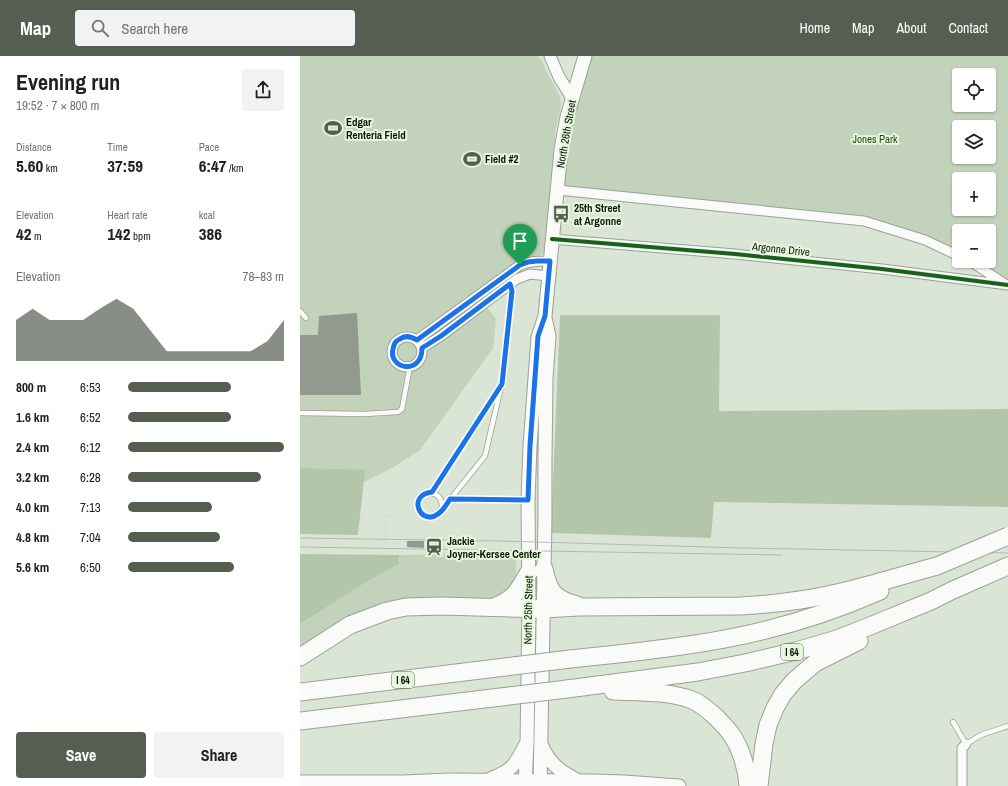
<!DOCTYPE html>
<meta charset="utf-8">
<style>
body{margin:0;font-family:"Archivo Narrow",sans-serif;background:#f2f2f2;color:#202124;height:100vh;display:flex;flex-direction:column;font-size:15px;white-space:nowrap}
*{box-sizing:border-box;margin:0}
p{font-size:13px;color:#757577}
.icon{flex:none;width:22px;height:22px;fill:none;stroke:currentColor;stroke-width:2;stroke-linecap:round;stroke-linejoin:round}
.map{position:relative;flex:1;overflow:hidden}
.drawer{display:flex;flex-direction:column;background:#fff;width:300px}
.drawer>*{flex:none}
.buttons{position:absolute;left:652px;top:12px;display:grid;gap:8px}
.buttons a{display:grid;place-items:center;width:44px;height:44px;border-radius:4px;background:#fff;box-shadow:0 1px 3px #0004;font-size:20px}
.pin{position:absolute;display:grid;place-items:center;width:34px;height:34px;color:#fff;margin:-41px -17px;border-radius:50% 50% 50% 0;rotate:-45deg;box-shadow:0 0 4px #0007}
.pin .icon{rotate:45deg}
.round{display:grid;place-items:center;flex:none;width:42px;height:42px;border-radius:4px;background:#f2f2f2}
.summary{display:flex;align-items:center;justify-content:space-between;height:68px;padding:0 16px}
h1{font-size:22px;font-weight:700;line-height:30px}
.metrics{display:grid;grid-template-columns:repeat(3,1fr);gap:6px;height:68px;padding:4px 16px}
.metrics div{display:grid;align-content:center}
.metrics b{font-size:17px;font-weight:700}
.metrics small{font-size:11px;font-weight:400}
.metrics p{font-size:11px}
.chart{height:112px;padding:8px 16px}
.chart p{display:flex;justify-content:space-between}
.chart svg{width:100%;height:72px;margin-top:4px;fill:#565e52;opacity:.7}
.action{display:flex;gap:8px;margin-top:auto;padding:8px 16px}
.action a{flex:1;height:46px;border-radius:4px;background:#565e52;color:#fff;font-size:16px;font-weight:700;line-height:46px;text-align:center}
.action a+a{background:#f2f2f2;color:#202124}
ul{padding:0 16px;list-style:none;font-size:13px}
li{display:grid;grid-template-columns:64px 48px 1fr;align-items:center;height:30px}
li i{height:10px;border-radius:5px;background:#565e52}
header{display:flex;align-items:center;gap:24px;box-sizing:border-box;height:56px;padding:0 20px;background:#565e52;color:#fff}
header strong{font-size:19px}
nav{display:flex;gap:22px;margin-inline-start:auto;font-size:14px}
.search{width:280px;height:36px;background:#f2f2f2;display:flex;align-items:center;gap:10px;box-sizing:border-box;padding:0 14px;border-radius:4px;color:#757577;font-size:15px}
main{display:flex;flex:1;min-height:0}
.map>svg:first-child{display:block}
.green{fill:#c3d2bb;fill-rule:evenodd}
.forest{fill:#b4c6aa}
.building{fill:#92998e}
.lines{fill:none;stroke-linecap:round;stroke-linejoin:round}
.service-casing{stroke:#9aa195;stroke-width:6}
.minor-casing{stroke:#9aa195;stroke-width:11}
.tertiary-casing{stroke:#9aa195;stroke-width:13}
.secondary-casing{stroke:#9aa195;stroke-width:15}
.motorway-casing{stroke:#9aa195;stroke-width:19}
.path{stroke:#cfd2cd;stroke-width:1.5;stroke-dasharray:1 3;stroke-linecap:butt}
.service{stroke:#fafbf9;stroke-width:4.5}
.minor{stroke:#fafbf9;stroke-width:9}
.tertiary{stroke:#fafbf9;stroke-width:11}
.secondary{stroke:#fafbf9;stroke-width:13}
.motorway{stroke:#fafbf9;stroke-width:17}
.tram{stroke:#b6b9b5;stroke-width:1}
.motorway-bridge-casing{stroke:#9aa195;stroke-width:19;stroke-linecap:butt}
.motorway-bridge{stroke:#fafbf9;stroke-width:17}
.cycleway-casing{stroke:#e6f8dc;stroke-width:6}
.cycleway{stroke:#1b5e20;stroke-width:4}
.route-casing{stroke:#fff;stroke-width:8}
.route{stroke:#1a73e8;stroke-width:5}
.labels{text-anchor:middle;dominant-baseline:central;stroke-width:4;stroke-linejoin:round;paint-order:stroke}
.shield{fill:#e6f8dc;stroke:#50594a;stroke-width:1}
.shield-label{font-size:10px;font-weight:bold;fill:#0f150b}
.poi-label{font-size:11px;font-weight:bold;fill:#0f150b;stroke:#e6f8dc;text-anchor:start}
.street-label{font-size:11px;fill:#0f150b;stroke:#e6f8dc}
.park-label{font-size:11px;fill:#27450d;stroke:#e6f8dc}
</style>
<header>
<strong>Map</strong>
<div class="search"><svg class="icon" aria-label="search" viewBox="0 0 24 24"><circle cx="10" cy="10" r="6"/><path d="M15 15l6 6"/></svg>Search here</div>
<nav><a>Home</a><a>Map</a><a>About</a><a>Contact</a></nav>
</header>
<main>
<section class="drawer">
<div class="summary"><div><h1>Evening run</h1><p>19:52 · 7 × 800 m</p></div><a class="round"><svg class="icon" aria-label="share" viewBox="0 0 24 24"><path d="M12 15V3M7 8l5-5 5 5M5 13v7h14v-7"/></svg></a></div>
<div class="metrics">
<div><p>Distance</p><b>5.60<small> km</small></b></div>
<div><p>Time</p><b>37:59</b></div>
<div><p>Pace</p><b>6:47<small> /km</small></b></div>
</div>
<div class="metrics">
<div><p>Elevation</p><b>42<small> m</small></b></div>
<div><p>Heart rate</p><b>142<small> bpm</small></b></div>
<div><p>kcal</p><b>386</b></div>
</div>
<div class="chart"><p><span>Elevation</span>78–83 m</p>
<svg viewBox="0 0 160 44" preserveAspectRatio="none"><path d="M0 44V19L10 12L20 19L30 19L40 19L50 12L60 6L70 12L80 25L90 38L100 38L110 38L120 38L130 38L140 38L150 32L160 19V44z"/></svg>
</div>
<ul>
<li><b>800 m</b>6:53<i style="width:66%"></i></li>
<li><b>1.6 km</b>6:52<i style="width:66%"></i></li>
<li><b>2.4 km</b>6:12<i style="width:100%"></i></li>
<li><b>3.2 km</b>6:28<i style="width:85%"></i></li>
<li><b>4.0 km</b>7:13<i style="width:54%"></i></li>
<li><b>4.8 km</b>7:04<i style="width:59%"></i></li>
<li><b>5.6 km</b>6:50<i style="width:68%"></i></li>
</ul>
<div class="action"><a>Save</a><a>Share</a></div>
</section>
<div class="map">
<svg width="708" height="730" viewBox="0 0 708 730">
<rect width="100%" height="100%" fill="#dbe5d5"/>
<path class="green" d="M0 0H238L242 5 246 15 260 40 261 50 256 72 244 196C237 203 229 201 220 205L176 237 196 263 193 292 120 394 92 412 56 430 0 429Z
M285 0H708V230L670 205H689V175H659V200L564 165 258 134ZM659 19H689V49H659ZM659 71H689V101H659ZM659 123H689V153H659Z
M200 498 216 499V520L211 536 193 546 128 543 0 593V568L68 525 99 508V499Z"/>
<path class="forest" d="M260 259H420L419 355 708 353V451L414 446 411 482 251 477Z
M0 412 65 414 58 479 0 478Z
M0 498 99 499V508L68 525 0 568Z"/>
<path class="building" d="M57 257 61 339H0V279H18L19 260Z
M107 485H124V492L107 491Z"/>
<g class="lines">
<g class="service-casing">
<path id="service" d="M0 255 6 262
M0 357 64 358 98 356 102 353 110 310
M131 436 202 328 212 235 210 227
M118 449a12 12 0 1 1 24 0a12 12 0 1 1-24 0Z
M140 456 185 400 201 331
M653 666 666 688 681 679 708 670"/>
</g>
<g class="minor-casing">
<path id="minor" d="M258 134 564 165 625 184 659 200
M252 183 435 198 582 213 708 229
M670 205 705 228
M92 296a15 15 0 1 1 30 0a15 15 0 1 1-30 0Z
M117 284 220 209C230 205 239 205 250 205
M122 292 141 280 217 223 230 218 248 220
M662 730V692L666 688"/>
</g>
<g class="tertiary-casing">
<path id="tertiary" d="M250 0 259 21 272 42"/>
</g>
<g class="secondary-casing">
<path id="secondary" d="M241 688C249 707 259 715 277 724
M192 722C214 714 215 708 226 688
M0 726H103L150 724 294 725 324 726 379 730
M225 730 227 687 229 553 228 444 230 390 238 281 245 260 261 94 267 61 285 0
M240 730 245 461V403L246 322 249 280 245 262"/>
</g>
<g class="motorway-casing">
<path id="motorway" d="M244 513C249 536 254 543 277 549
M194 551C216 542 217 536 229 516
M0 601 50 569 87 555 106 551 142 550 243 553 279 551 440 550C460 549 480 547 500 544 547 537 592 522 637 510
M270 603C309 599 349 595 388 589 453 580 519 562 580 535
M267 633 398 616 445 607 496 595 537 583 570 570 631 545 653 534 708 510
M313 635C338 636 369 635 392 644 402 648 409 655 417 662 421 667 427 672 431 678 441 692 447 713 448 730
M0 636 205 611
M0 665 201 641
M459 730 464 688 468 669 475 652 483 638 494 625 515 607 559 585"/>
</g>
<path class="path" d="M213 282 227 283
M93 301 82 300 79 320 95 350
M0 346H70L79 320
M101 362 125 422 130 426
M139 434 145 439
M158 443 218 444
M98 487H84L85 461 119 454"/>
<use href="#service" class="service"/>
<use href="#minor" class="minor"/>
<use href="#tertiary" class="tertiary"/>
<use href="#secondary" class="secondary"/>
<use href="#motorway" class="motorway"/>
<path class="tram" d="M0 482 201 485 444 492 708 497
M0 491 482 499"/>
<g class="motorway-bridge-casing">
<path id="motorway-bridge" d="M637 510 708 480
M205 611 270 603
M201 641 267 633"/>
</g>
<use href="#motorway-bridge" class="motorway-bridge"/>
<g class="cycleway-casing">
<path id="cycleway" d="M252 183 435 198 582 213 708 229
M117 284 220 209C230 205 239 205 250 205"/>
</g>
<use href="#cycleway" class="cycleway"/>
</g>
<g class="lines">
<g class="route-casing">
<path id="route" d="M237 205H250L245 260 238 280 230 390 228 444 150 443C147 448 143 455 138 458 121 471 106 439 132 436L202 328 212 235 210 228 141 280 122 292C122 320 88 313 93 293 94 288 95 285 100 283 105 279 112 281 117 284L220 209 228 206Z"/>
</g>
<use href="#route" class="route"/>
</g>
<defs>
<g id="stadium-bare" transform="scale(1.38)"><path d="M0-5a6.5 5 0 1 0 0 10a6.5 5 0 1 0 0-10ZM-3.5-1.8h7v3.6h-7Z" fill="#565e52" stroke="#e6f8dc" stroke-width="2.5" paint-order="stroke"/></g>
<g id="bus-bare" transform="scale(1.38)"><path d="M-5-6H5V4H4V6H2V4H-2V6H-4V4H-5ZM-3.5-4V0h7V-4ZM-3.5 1.2v1.5H-2V1.2ZM2 1.2v1.5H3.5V1.2Z" fill="#565e52" stroke="#e6f8dc" stroke-width="2.5" paint-order="stroke"/></g>
<g id="station-bare" transform="scale(1.38)"><path d="M-3-6H3Q5-6 5-4V2Q5 4 3 4L4.5 6H3L1.5 4h-3L-3 6H-4.5L-3 4Q-5 4-5 2V-4Q-5-6-3-6ZM-3.5-4v3h7v-3ZM-3.5 1v1.5H-2V1ZM2 1v1.5H3.5V1Z" fill="#565e52" stroke="#e6f8dc" stroke-width="2.5" paint-order="stroke"/></g>
</defs>
<g fill-rule="evenodd">
<use href="#stadium-bare" x="33" y="72"/>
<use href="#stadium-bare" x="172" y="103"/>
<use href="#bus-bare" x="261" y="158"/>
<use href="#station-bare" x="134" y="491"/>
</g>
<g class="labels">
<g class="shield">
<rect x="481" y="588" width="22" height="16" rx="3"/>
<rect x="92" y="616" width="22" height="16" rx="3"/>
</g>
<g class="shield-label">
<text x="492" y="596">I 64</text>
<text x="103" y="624">I 64</text>
</g>
<g class="poi-label">
<text x="46" y="66">Edgar<tspan x="46" dy="13">Renteria Field</tspan></text>
<text x="185" y="103">Field #2</text>
<text x="274" y="152">25th Street<tspan x="274" dy="13">at Argonne</tspan></text>
<text x="147" y="485">Jackie<tspan x="147" dy="13">Joyner-Kersee Center</tspan></text>
</g>
<g class="street-label">
<text transform="translate(266 78) rotate(-80)">North 26th Street</text>
<text transform="translate(481 193) rotate(6)">Argonne Drive</text>
<text transform="translate(228 554) rotate(-89)">North 25th Street</text>
</g>
<g class="park-label">
<text x="575" y="83">Jones Park</text>
</g>
</g>
</svg>
<div class="buttons">
<a><svg class="icon" aria-label="locate" viewBox="0 0 24 24"><circle cx="12" cy="12" r="6"/><path d="M12 2v4M12 18v4M2 12h4M18 12h4"/></svg></a>
<a><svg class="icon" aria-label="layers" viewBox="0 0 24 24"><path d="M12 4l9 5-9 5-9-5zM3 14l9 5 9-5"/></svg></a>
<a>+</a>
<a>−</a>
</div>
<div class="pin" style="left:220px;top:209px;background:#1e9e55"><svg class="icon" aria-label="arrive" viewBox="0 0 24 24"><path d="M6 21V4h12l-3 4 3 4H6"/></svg></div>
</div>
</main>
